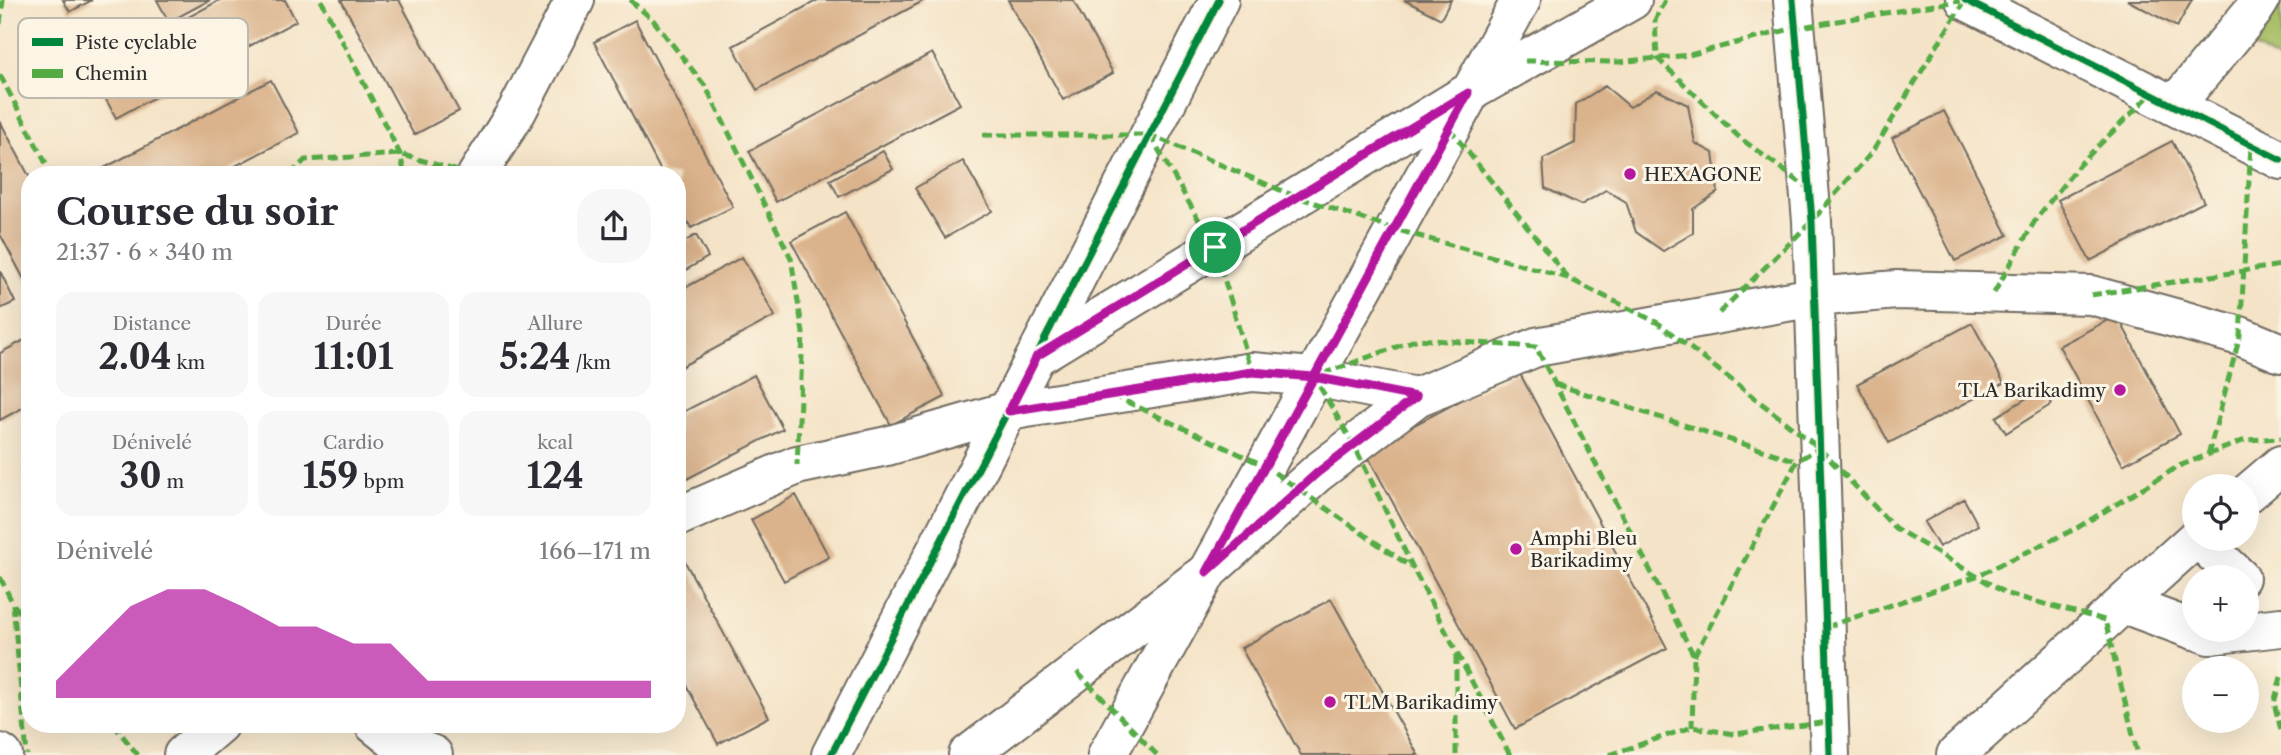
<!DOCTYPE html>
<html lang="fr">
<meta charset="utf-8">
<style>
body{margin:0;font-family:"Libre Caslon Text",serif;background:#f7f7f7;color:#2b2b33;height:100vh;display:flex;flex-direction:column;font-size:26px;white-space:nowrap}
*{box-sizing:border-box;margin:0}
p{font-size:23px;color:#7c7c81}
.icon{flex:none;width:38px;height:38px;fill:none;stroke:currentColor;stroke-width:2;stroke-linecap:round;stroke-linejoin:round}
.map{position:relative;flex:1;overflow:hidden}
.drawer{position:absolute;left:21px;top:166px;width:665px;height:567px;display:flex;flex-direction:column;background:#fff;border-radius:28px;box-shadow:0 7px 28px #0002}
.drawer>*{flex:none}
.controls{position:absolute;left:2182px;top:474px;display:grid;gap:14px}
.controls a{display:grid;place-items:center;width:77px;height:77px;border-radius:50%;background:#fff;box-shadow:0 7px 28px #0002;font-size:35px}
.pin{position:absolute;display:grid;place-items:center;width:60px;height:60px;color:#fff;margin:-30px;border:4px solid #fff;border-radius:50%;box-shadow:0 2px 7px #0007}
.round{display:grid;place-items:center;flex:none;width:74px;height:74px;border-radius:28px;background:#f7f7f7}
.head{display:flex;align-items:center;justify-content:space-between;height:119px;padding:0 35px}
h1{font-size:38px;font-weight:700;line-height:52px}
.figures{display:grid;grid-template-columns:repeat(3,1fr);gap:10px;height:119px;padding:7px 35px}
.figures div{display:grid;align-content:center;border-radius:18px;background:#f7f7f7;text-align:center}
.figures b{font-size:35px;font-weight:700}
.figures small{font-size:19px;font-weight:400}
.figures p{font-size:19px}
.chart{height:196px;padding:14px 35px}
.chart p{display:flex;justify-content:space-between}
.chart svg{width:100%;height:126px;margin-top:7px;fill:#b5179e;opacity:.7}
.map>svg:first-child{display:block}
.green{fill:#a6be64;stroke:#687448;stroke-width:2}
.building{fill:#dab28b}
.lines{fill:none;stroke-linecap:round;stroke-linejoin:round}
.minor-casing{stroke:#716b61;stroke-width:42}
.minor{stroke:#fff;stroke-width:38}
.quiet{stroke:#54ab44;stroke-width:5;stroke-dasharray:10 5;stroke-linecap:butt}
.cycleway-casing{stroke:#fcf5e5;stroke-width:11}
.cycleway{stroke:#00873e;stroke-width:7}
.route-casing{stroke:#fff;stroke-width:14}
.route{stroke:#b5179e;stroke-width:9}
.poi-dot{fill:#b5179e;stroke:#fcf5e5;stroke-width:2.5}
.labels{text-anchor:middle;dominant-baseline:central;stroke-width:6;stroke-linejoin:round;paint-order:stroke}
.poi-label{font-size:19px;fill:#2b2b2b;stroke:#fcf5e5;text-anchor:start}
.key{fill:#fcf5e5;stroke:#bdb8ad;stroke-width:2}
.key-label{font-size:19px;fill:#2b2b2b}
</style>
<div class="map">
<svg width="2281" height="755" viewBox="0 0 2281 755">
<rect width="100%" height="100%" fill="#fcf5e5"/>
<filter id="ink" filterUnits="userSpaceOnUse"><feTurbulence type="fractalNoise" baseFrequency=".0143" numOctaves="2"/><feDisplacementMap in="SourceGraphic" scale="14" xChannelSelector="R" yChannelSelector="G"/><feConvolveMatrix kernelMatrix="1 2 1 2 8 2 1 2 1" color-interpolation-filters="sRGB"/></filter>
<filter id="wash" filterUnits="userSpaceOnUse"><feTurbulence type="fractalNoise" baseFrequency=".00686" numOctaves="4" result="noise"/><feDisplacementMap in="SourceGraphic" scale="28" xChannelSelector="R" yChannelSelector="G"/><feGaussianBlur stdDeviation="1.57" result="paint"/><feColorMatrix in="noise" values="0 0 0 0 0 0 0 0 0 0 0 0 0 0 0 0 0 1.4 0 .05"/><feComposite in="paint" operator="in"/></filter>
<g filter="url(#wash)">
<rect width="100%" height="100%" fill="#f4e3c6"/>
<path class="green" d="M2281 0V63L2254 47Z"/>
<g id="blocks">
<path class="building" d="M63 0H92L70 12Z
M157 0H210L169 22Z
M220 0H285L296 21 116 118 90 70Z
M341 0H399L459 111 414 135Z
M818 0H925L757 90 733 46Z
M1008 0H1073L1113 73 1063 100Z
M1404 0H1451L1441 19Z
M2127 0H2192L2177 27Z
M635 20 733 207 691 228 677 202V175H663L594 42Z
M932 53 960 104 776 202 749 151Z
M271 80 299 133 218 175H91Z
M1605 86 1630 107 1657 90 1688 105 1695 143 1713 153 1718 192 1693 209V233L1663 251 1636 232 1626 202 1606 190 1581 205 1545 188 1543 159 1575 143 1576 104Z
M1944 111 2008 235 1955 261 1892 138Z
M0 121 30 178V279L25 281 0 234Z
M2172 141 2204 202 2090 261 2058 200Z
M883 151 893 169 839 197 830 180Z
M963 161 992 211 945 238 915 188Z
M845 212 945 397 891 425 791 241Z
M696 235 708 257 677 275V246Z
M742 257 775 316 677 369V292Z
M0 271 15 302 0 309Z
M2117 315 2180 434 2123 465 2059 346Z
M1972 323 2004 383 1889 443 1857 384Z
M30 337V404L0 420V353Z
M1518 370 1667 648 1515 729 1365 451Z
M754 375 783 429 677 484V415Z
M2043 388 2052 404 2006 433 1996 417Z
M796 495 829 557 784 581 751 520Z
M1964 499 1978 525 1939 547 1924 522Z
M677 547 769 717 718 744 677 668Z
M1331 599 1418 755H1301L1241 648Z"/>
</g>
</g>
<g filter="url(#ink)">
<use href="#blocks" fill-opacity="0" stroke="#716b61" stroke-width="2"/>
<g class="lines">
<g class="minor-casing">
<path id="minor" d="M1793 0 1812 221 1830 755
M1965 0 2281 160
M2174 106 2253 11 2260 0
M477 175 517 111 575 0
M1037 356 1468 93 1632 0
M2247 494 2281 465
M677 517 797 465 887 446 1008 411 1252 372 1314 377 1417 397 1536 347 1814 297 1897 290 2091 295 2240 336 2281 353
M2199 539 2240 578
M2124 604 2194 630
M2196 630 2209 635 2281 627
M374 724 394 740 433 755
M0 753 3 755
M183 755 219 724
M831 755 1219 0
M968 755 1207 572 1317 473 1417 397
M1107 755 1521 0
M1956 755 2195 539"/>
</g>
<use href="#minor" class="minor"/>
<path class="quiet" d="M321 0 400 154 405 175
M630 0 653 20 706 87 791 258 803 333 797 465
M1665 0 1655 20 1657 58 1740 138 1809 189
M0 24 3 0
M1525 61 1618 62 1689 55 1795 28 1964 0
M0 75 52 175
M1449 128 1568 278
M983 135H1150L1297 197 1394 229 1568 278 1658 323 1819 448 1895 528 2007 594 2105 620 2138 755
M1150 135 1215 248 1252 372
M290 175 305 160 400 154 472 175
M1994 293 2036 219 2079 165 2151 94
M2091 295 2281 265
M1719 313 1812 221 1873 151 1965 0
M1555 384 1797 461
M1112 395 1265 466 1414 569
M2208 455 2240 336 2251 145
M0 577 13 604 27 755
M14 605 30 624
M1826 627 1977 576 2077 528 2179 466 2245 440 2281 438
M1694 656 1797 461 1819 448
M1077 672 1157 755
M2281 677 2274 703 2281 730
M113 724 138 755
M1456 755V654
M1510 755 1414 570 1354 445 1314 377 1418 339 1536 347 1694 656 1692 727
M1609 755 1692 727 1734 734 1829 722"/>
<g class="cycleway-casing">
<path id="cycleway" d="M1793 0 1812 221 1830 755
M1965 0 2281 160
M831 755 1219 0"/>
</g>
<use href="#cycleway" class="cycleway"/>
</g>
</g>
<g class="lines" filter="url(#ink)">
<g class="route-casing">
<path id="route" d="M1215 247 1037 356 1009 411 1252 372 1314 377 1207 572 1317 473 1416 397 1314 377 1468 93 1215 247"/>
</g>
<use href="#route" class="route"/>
</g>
<g class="poi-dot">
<circle cx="1630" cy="174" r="7"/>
<circle cx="2120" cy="390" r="7"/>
<circle cx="1516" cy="549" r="7"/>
<circle cx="1330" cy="702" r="7"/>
</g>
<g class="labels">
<g class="poi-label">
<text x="1644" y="174">HEXAGONE</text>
<text x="2106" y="390" text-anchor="end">TLA Barikadimy</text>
<text x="1530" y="538">Amphi Bleu<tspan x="1530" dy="22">Barikadimy</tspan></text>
<text x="1344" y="702">TLM Barikadimy</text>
</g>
</g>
<rect x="18" y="18" width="230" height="80" rx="10" class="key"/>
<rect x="32" y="38" width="31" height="8" fill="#00873e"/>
<rect x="32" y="69" width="31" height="9" fill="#54ab44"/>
<g class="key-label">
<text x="75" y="49">Piste cyclable</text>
<text x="75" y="80">Chemin</text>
</g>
</svg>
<div class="controls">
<a><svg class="icon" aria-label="locate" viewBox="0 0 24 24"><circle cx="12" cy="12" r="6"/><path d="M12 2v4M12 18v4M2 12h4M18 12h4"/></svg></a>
<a>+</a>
<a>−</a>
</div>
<div class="pin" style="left:1215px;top:247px;background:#1e9e55"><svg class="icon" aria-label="arrive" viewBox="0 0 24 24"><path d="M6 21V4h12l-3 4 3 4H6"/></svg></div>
<section class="drawer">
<div class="head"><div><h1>Course du soir</h1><p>21:37 · 6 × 340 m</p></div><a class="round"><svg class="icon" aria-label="share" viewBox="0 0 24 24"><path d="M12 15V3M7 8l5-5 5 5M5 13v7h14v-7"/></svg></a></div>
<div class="figures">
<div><p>Distance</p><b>2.04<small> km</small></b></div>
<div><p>Durée</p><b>11:01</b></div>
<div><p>Allure</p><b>5:24<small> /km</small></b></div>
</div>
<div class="figures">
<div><p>Dénivelé</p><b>30<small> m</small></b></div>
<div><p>Cardio</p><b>159<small> bpm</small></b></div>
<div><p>kcal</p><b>124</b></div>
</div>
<div class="chart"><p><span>Dénivelé</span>166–171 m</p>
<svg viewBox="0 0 160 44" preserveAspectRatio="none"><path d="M0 44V38L10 25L20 12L30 6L40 6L50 12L60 19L70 19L80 25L90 25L100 38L110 38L120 38L130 38L140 38L150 38L160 38V44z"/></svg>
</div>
</section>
</div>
